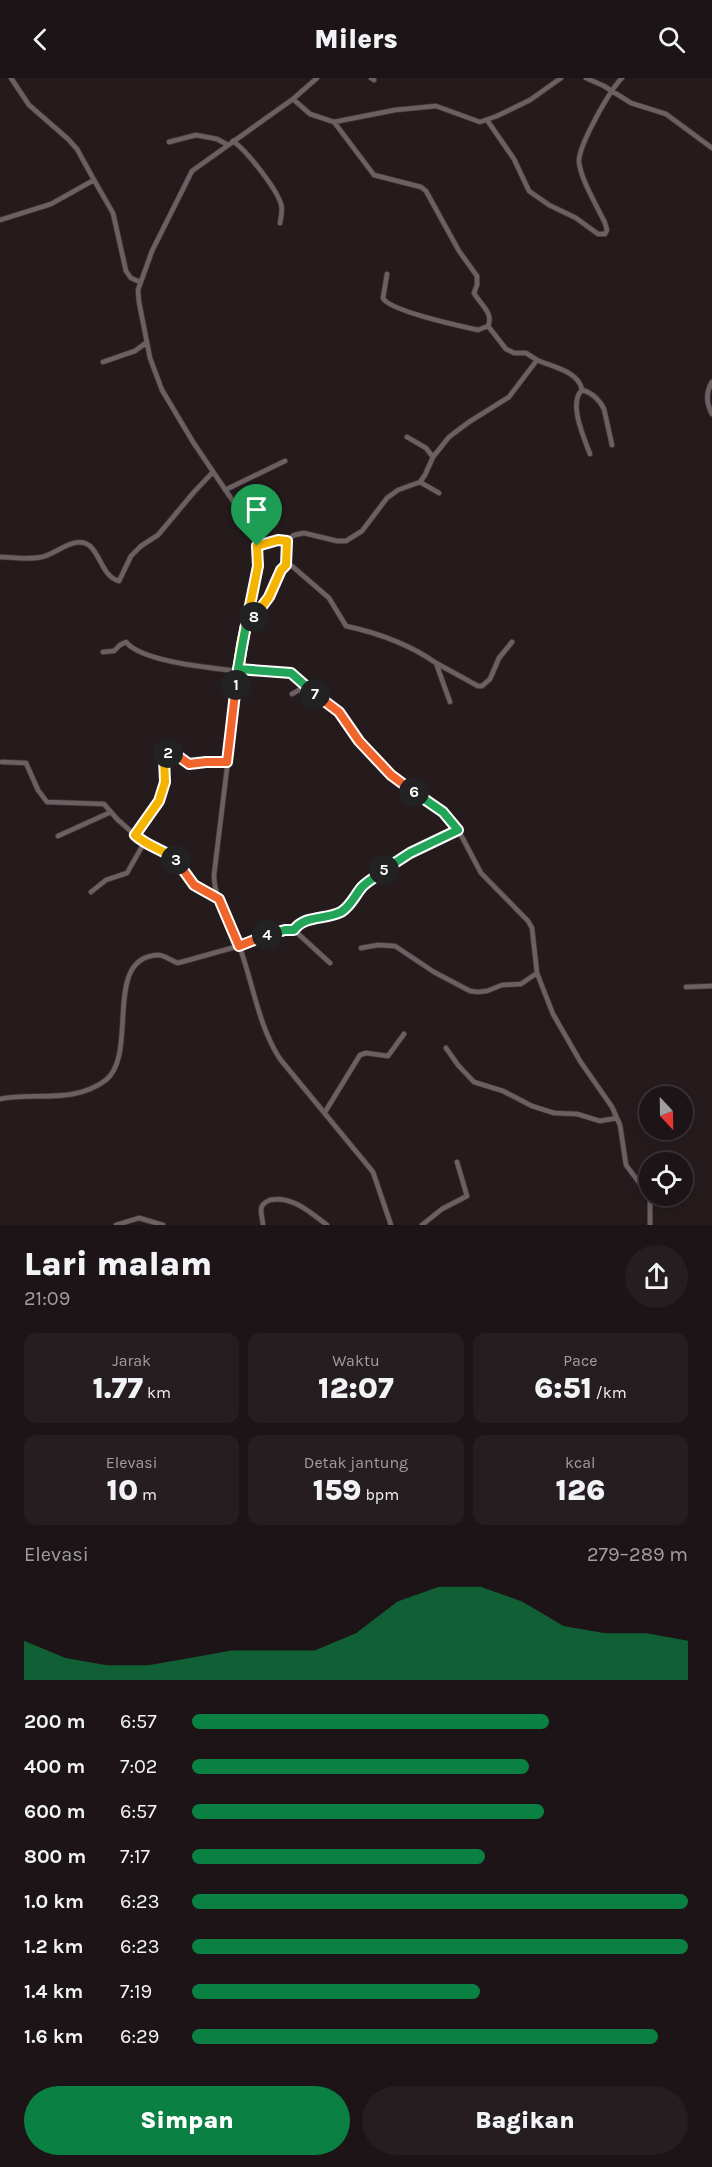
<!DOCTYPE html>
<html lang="id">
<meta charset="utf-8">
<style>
body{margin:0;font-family:Karla,sans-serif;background:#251d1f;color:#f1f3f6;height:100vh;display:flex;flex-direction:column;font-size:22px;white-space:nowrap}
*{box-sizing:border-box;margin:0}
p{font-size:20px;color:#a09ea1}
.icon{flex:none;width:33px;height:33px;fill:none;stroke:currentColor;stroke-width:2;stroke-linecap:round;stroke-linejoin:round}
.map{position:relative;height:1147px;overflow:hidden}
.drawer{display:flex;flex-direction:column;background:#1c1416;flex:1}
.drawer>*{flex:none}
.needle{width:39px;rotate:158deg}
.tools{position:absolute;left:639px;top:1008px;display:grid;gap:12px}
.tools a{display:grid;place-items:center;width:54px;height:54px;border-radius:50%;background:#1c1416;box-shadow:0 3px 9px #0003,0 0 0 2px #3a3335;font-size:30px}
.pin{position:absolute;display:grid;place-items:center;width:51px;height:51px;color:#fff;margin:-62px -26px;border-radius:50% 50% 50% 0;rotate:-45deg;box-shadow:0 0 6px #0007}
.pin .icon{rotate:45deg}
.km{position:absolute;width:30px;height:30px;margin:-15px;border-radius:50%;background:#222;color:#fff;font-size:16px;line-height:30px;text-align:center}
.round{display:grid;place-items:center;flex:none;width:63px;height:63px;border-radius:32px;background:#251d1f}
.head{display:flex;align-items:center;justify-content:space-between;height:102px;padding:0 24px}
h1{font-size:33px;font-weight:800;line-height:45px}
.metrics{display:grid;grid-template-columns:repeat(3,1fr);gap:9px;height:102px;padding:6px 24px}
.metrics div{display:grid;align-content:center;border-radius:12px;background:#251d1f;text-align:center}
.metrics b{font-size:30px;font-weight:800}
.metrics small{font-size:16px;font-weight:400}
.metrics p{font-size:16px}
.chart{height:168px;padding:12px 24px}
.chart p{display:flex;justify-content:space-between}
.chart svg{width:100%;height:108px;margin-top:6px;fill:#0b8043;opacity:.7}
.cta{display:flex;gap:12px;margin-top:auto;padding:12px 24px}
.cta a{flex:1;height:69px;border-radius:36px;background:#0b8043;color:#fff;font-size:24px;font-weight:800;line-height:69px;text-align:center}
.cta a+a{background:#251d1f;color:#f1f3f6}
ul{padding:0 24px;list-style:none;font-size:20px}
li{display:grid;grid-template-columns:96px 72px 1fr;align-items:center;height:45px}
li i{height:15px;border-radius:8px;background:#0b8043}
header{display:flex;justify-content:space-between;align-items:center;height:78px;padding:0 24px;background:#1c1416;font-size:27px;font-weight:800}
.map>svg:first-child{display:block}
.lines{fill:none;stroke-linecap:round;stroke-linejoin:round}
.minor-casing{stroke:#3f3738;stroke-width:6}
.minor{stroke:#6c6062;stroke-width:4.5}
.split-1-casing{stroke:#fff;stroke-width:12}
.split-2-casing{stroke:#fff;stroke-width:12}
.split-3-casing{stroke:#fff;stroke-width:12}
.split-4-casing{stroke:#fff;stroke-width:12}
.split-5-casing{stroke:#fff;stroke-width:12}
.split-6-casing{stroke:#fff;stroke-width:12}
.split-7-casing{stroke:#fff;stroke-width:12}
.split-8-casing{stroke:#fff;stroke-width:12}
.split-9-casing{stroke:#fff;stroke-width:12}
.split-1{stroke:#f5b400;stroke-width:8}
.split-2{stroke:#f0652b;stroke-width:8}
.split-3{stroke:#f5b400;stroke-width:8}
.split-4{stroke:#f0652b;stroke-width:8}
.split-5{stroke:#22a559;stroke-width:8}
.split-6{stroke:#22a559;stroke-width:8}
.split-7{stroke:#f0652b;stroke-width:8}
.split-8{stroke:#22a559;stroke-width:8}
.split-9{stroke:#f5b400;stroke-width:8}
</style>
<header><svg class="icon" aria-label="back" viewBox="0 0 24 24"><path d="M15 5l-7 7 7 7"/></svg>Milers<svg class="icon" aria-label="search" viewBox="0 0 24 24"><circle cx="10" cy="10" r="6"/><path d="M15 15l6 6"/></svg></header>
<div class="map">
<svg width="712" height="1147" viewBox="0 0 712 1147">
<rect width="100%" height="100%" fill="#251b1d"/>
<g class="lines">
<g class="minor-casing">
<path id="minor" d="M11 0 29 27 68 61 77 71 94 102
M317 0 293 21 192 93 152 173 138 212 139 224 150 280 162 312 193 364 241 435 249 449 257 468 258 488 242 567 214 797C214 822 230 844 239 867 253 905 258 947 280 981L373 1094 391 1147
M371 0 374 2
M586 0 604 8 631 25 666 36 712 70
M293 21 310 36 334 44 395 32 436 28 480 44 497 38 530 22 561 0
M487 42 514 81 529 113 549 127 576 140 598 156H605L607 152 605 145C597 128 581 102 579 84 578 68 610 12 622 0
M233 63C247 73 276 110 281 126 283 133 281 139 280 145
M169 64 196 57 217 61 228 67
M0 142 51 126 94 102 113 135 126 193 131 200 140 204
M387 196 383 220C389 233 460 248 478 252L488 248
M537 282C552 289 579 293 582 312 591 314 600 322 604 331L612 367
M103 284 135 273 147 264
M712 304C706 314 706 325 712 336
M582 312C568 325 584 360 590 376
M407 359 426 370 433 379
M420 404 439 415
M225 412 285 383
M257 468C267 463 275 461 287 463
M0 479C14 479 29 482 42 479 57 476 75 456 90 468 101 478 103 499 119 503L131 478 141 468 158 457 194 414 213 394
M286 487 292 488 329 520 346 548C378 555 409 566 436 585L450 624
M246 547C255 538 265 529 271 517 276 506 277 495 286 487L287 463 294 457 304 455 337 463H346L362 453 387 420 398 412 420 404 425 397 433 379 449 359 469 344 509 319 537 282 526 275H514L506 271 488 248C494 235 480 226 474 215L477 207V198L459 173 426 113 421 109 374 97 334 44
M103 574 114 573 120 567 126 564C142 584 212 590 238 593
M436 585 478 608H482L490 601 499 580 512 564
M238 591 291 595 339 634 359 663 391 697 449 740 462 759 481 795 528 843 532 850 537 895 542 908 553 936 580 983 612 1029 620 1047 626 1087 650 1119V1147
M292 616 306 608
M2 684 26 685 38 712 47 724 104 726 117 741 144 765 174 779 194 807 219 821
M134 757C146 740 162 725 165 704 166 693 161 685 167 676L170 674 190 686 206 683 227 684
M58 758 111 734
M91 814 106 802 127 795 144 765
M294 852 330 885
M361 870 378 867 395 868 434 894 470 913 478 914 487 913 502 907 521 906 537 895
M686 909 712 908
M446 970 458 987 474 1004 503 1013 532 1028 554 1035 577 1036 600 1043 617 1040
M0 1021C36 1014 74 1026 106 1002 139 975 102 879 158 877 165 877 171 883 178 885L239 868 279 854 294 852 303 843 332 838 346 830 362 809 391 787 457 752
M325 1034 360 977 366 975 388 978 404 956
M116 1147 139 1140 163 1147
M263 1147C263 1143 261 1137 261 1132 261 1127 265 1124 270 1122 292 1117 311 1135 327 1147
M422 1147 442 1131 467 1118 457 1084"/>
</g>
<use href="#minor" class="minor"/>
</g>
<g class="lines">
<g class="split-1-casing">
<path id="split-1" d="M236 607 242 567 258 488 257 468"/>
</g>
<g class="split-2-casing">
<path id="split-2" d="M168 675H174L189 686 206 684H227L236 607"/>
</g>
<g class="split-3-casing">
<path id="split-3" d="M168 675 164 680 165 704 159 723 135 757C148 769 165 772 176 782"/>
</g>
<g class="split-4-casing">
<path id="split-4" d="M176 782 194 807 219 821 239 868 267 857"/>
</g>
<g class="split-5-casing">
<path id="split-5" d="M267 857 285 852H294C304 837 325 842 341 834 351 828 355 817 362 809 366 804 379 797 384 792"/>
</g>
<g class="split-6-casing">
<path id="split-6" d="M384 792 410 775 458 752 443 734 414 714"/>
</g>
<g class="split-7-casing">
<path id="split-7" d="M315 616 339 634 359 663 391 697 414 714"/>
</g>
<g class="split-8-casing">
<path id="split-8" d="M254 539 246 547 238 591 291 595 315 616"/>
</g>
<g class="split-9-casing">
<path id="split-9" d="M254 539 269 519 281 492 286 487 287 463 278 462 257 468"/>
</g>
<use href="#split-1" class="split-1"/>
<use href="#split-2" class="split-2"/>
<use href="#split-3" class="split-3"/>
<use href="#split-4" class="split-4"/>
<use href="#split-5" class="split-5"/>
<use href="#split-6" class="split-6"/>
<use href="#split-7" class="split-7"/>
<use href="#split-8" class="split-8"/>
<use href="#split-9" class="split-9"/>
</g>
</svg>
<div class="tools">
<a><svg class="needle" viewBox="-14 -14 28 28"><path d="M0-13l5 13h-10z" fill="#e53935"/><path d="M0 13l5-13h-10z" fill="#a09ea1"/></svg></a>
<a><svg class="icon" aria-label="locate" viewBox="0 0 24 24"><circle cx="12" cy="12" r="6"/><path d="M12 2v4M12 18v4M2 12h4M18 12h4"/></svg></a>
</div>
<div class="pin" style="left:257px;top:468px;background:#1e9e55"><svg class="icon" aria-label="arrive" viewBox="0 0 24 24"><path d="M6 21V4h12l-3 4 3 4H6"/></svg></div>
<b class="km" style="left:236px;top:607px">1</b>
<b class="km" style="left:168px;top:675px">2</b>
<b class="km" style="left:176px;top:782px">3</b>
<b class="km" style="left:267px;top:857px">4</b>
<b class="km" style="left:384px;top:792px">5</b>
<b class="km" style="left:414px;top:714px">6</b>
<b class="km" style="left:315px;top:616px">7</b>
<b class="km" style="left:254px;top:539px">8</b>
</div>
<section class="drawer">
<div class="head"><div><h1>Lari malam</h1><p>21:09</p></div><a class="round"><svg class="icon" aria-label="share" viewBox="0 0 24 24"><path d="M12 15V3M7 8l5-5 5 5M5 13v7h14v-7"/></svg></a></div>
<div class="metrics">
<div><p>Jarak</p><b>1.77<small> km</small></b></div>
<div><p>Waktu</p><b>12:07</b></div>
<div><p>Pace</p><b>6:51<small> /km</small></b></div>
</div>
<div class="metrics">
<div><p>Elevasi</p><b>10<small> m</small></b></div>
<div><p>Detak jantung</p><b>159<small> bpm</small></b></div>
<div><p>kcal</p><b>126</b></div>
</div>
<div class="chart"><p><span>Elevasi</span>279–289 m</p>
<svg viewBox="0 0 160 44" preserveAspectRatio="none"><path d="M0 44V28L10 35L20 38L30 38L40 35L50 32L60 32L70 32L80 25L90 12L100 6L110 6L120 12L130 22L140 25L150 25L160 28V44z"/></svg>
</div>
<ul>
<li><b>200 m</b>6:57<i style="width:72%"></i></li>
<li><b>400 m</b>7:02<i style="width:68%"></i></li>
<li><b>600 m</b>6:57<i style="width:71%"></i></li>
<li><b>800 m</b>7:17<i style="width:59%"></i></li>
<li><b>1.0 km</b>6:23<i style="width:100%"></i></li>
<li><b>1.2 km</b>6:23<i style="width:100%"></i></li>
<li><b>1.4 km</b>7:19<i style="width:58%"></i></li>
<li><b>1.6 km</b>6:29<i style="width:94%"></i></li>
</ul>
<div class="cta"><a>Simpan</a><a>Bagikan</a></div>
</section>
